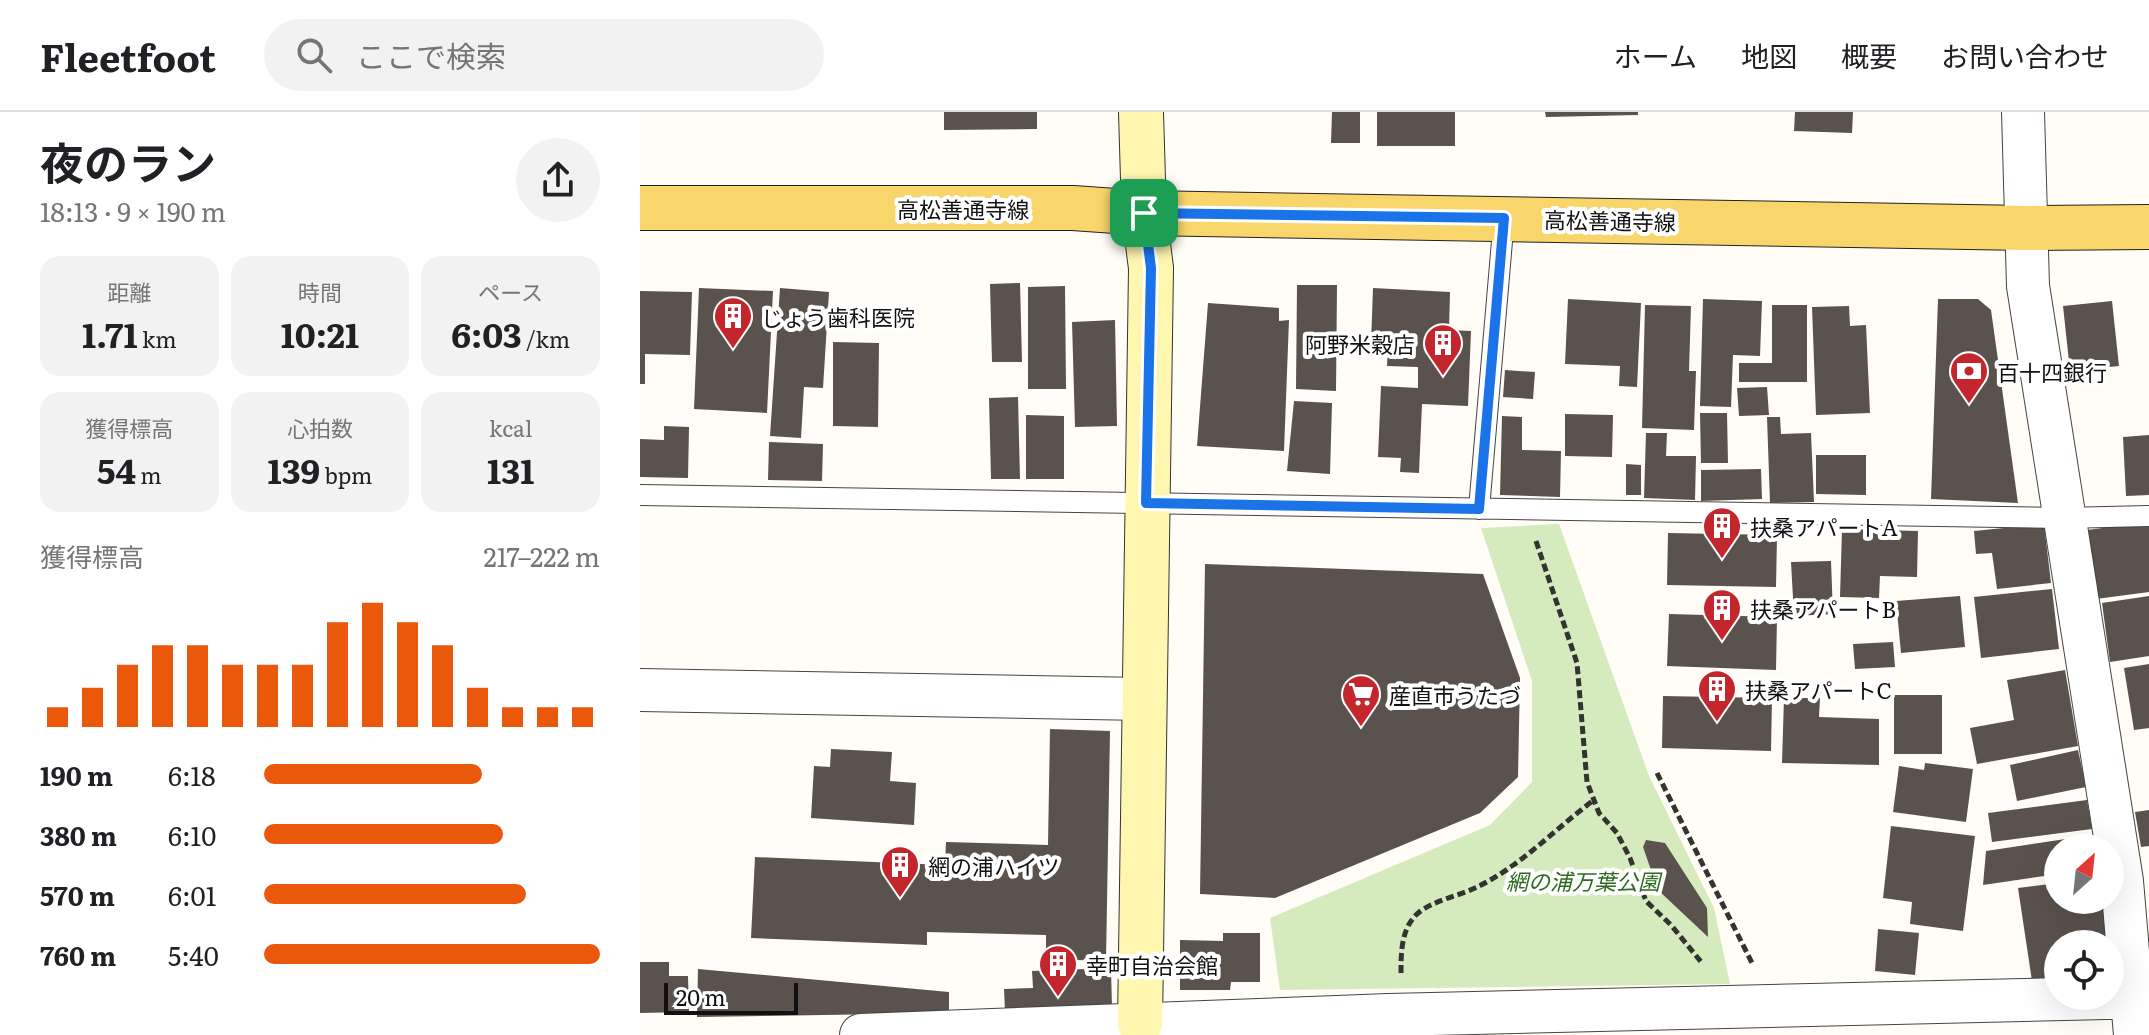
<!DOCTYPE html>
<html lang="ja">
<meta charset="utf-8">
<style>
body{margin:0;font-family:Literata,"Noto Sans JP",serif;background:#f2f2f2;color:#202124;height:100vh;display:flex;flex-direction:column;font-size:30px;white-space:nowrap}
*{box-sizing:border-box;margin:0}
p{font-size:26px;color:#757577}
.icon{flex:none;width:44px;height:44px;fill:none;stroke:currentColor;stroke-width:2;stroke-linecap:round;stroke-linejoin:round}
.map{position:relative;flex:1;overflow:hidden}
.drawer{display:flex;flex-direction:column;background:#fff;width:640px}
.drawer>*{flex:none}
.needle{width:52px;rotate:27deg}
.tools{position:absolute;left:1404px;top:722px;display:grid;gap:16px}
.tools a{display:grid;place-items:center;width:80px;height:80px;border-radius:50%;background:#fff;box-shadow:0 8px 32px #0002;font-size:40px}
.scale{position:absolute;left:24px;bottom:20px;width:134px;box-sizing:border-box;padding-left:8px;border:4px solid #111;border-top:0;font-size:22px;line-height:28px;white-space:nowrap;color:#111;-webkit-text-stroke:6px #fff;paint-order:stroke}
.pin{position:absolute;display:grid;place-items:center;width:68px;height:68px;color:#fff;margin:-34px;border-radius:16px;box-shadow:0 4px 12px #0006}
.round{display:grid;place-items:center;flex:none;width:84px;height:84px;border-radius:42px;background:#f2f2f2}
.summary{display:flex;align-items:center;justify-content:space-between;height:136px;padding:0 40px}
h1{font-size:44px;font-weight:700;line-height:60px}
.stats{display:grid;grid-template-columns:repeat(3,1fr);gap:12px;height:136px;padding:8px 40px}
.stats div{display:grid;align-content:center;border-radius:20px;background:#f2f2f2;text-align:center}
.stats b{font-size:34px;font-weight:700}
.stats small{font-size:22px;font-weight:400}
.stats p{font-size:22px}
.chart{height:224px;padding:16px 40px}
.chart p{display:flex;justify-content:space-between}
.chart svg{width:100%;height:144px;margin-top:8px;stroke:#ea580c;stroke-width:6}
ul{padding:0 40px;list-style:none;font-size:26px}
li{display:grid;grid-template-columns:128px 96px 1fr;align-items:center;height:60px}
li i{height:20px;border-radius:10px;background:#ea580c}
header{display:flex;align-items:center;gap:48px;box-sizing:border-box;height:112px;padding:0 40px;background:#fff;border-bottom:2px solid #e0e0e0}
header strong{font-size:38px}
nav{display:flex;gap:44px;margin-inline-start:auto;font-size:28px}
.search{width:560px;height:72px;background:#f2f2f2;display:flex;align-items:center;gap:20px;box-sizing:border-box;padding:0 28px;border-radius:44px;color:#757577;font-size:30px}
main{display:flex;flex:1;min-height:0}
.map>svg:first-child{display:block}
.green{fill:#d5ebbd}
.building{fill:#5a524d}
.lines{fill:none;stroke-linecap:round;stroke-linejoin:round}
.lane-casing{stroke:#444;stroke-width:22}
.street-casing{stroke:#444;stroke-width:44}
.secondary-casing{stroke:#333;stroke-width:46}
.primary-casing{stroke:#222;stroke-width:46}
.path{stroke:#333;stroke-width:5;stroke-dasharray:8 4;stroke-linecap:butt}
.lane{stroke:#fff;stroke-width:20}
.street{stroke:#fff;stroke-width:42}
.secondary{stroke:#fff6b0;stroke-width:44}
.primary{stroke:#f9d66b;stroke-width:44}
.route-casing{stroke:#fff;stroke-width:16}
.route{stroke:#1a73e8;stroke-width:10}
.labels{text-anchor:middle;dominant-baseline:central;stroke-width:8;stroke-linejoin:round;paint-order:stroke}
.street-label{font-size:22px;fill:#111;stroke:#fff}
.poi-label{font-size:22px;fill:#111;stroke:#fff;text-anchor:start}
.park-label{font-size:22px;font-style:italic;fill:#2f6b1f;stroke:#fff}
</style>
<header>
<strong>Fleetfoot</strong>
<div class="search"><svg class="icon" aria-label="search" viewBox="0 0 24 24"><circle cx="10" cy="10" r="6"/><path d="M15 15l6 6"/></svg>ここで検索</div>
<nav><a>ホーム</a><a>地図</a><a>概要</a><a>お問い合わせ</a></nav>
</header>
<main>
<section class="drawer">
<div class="summary"><div><h1>夜のラン</h1><p>18:13 · 9 × 190 m</p></div><a class="round"><svg class="icon" aria-label="share" viewBox="0 0 24 24"><path d="M12 15V3M7 8l5-5 5 5M5 13v7h14v-7"/></svg></a></div>
<div class="stats">
<div><p>距離</p><b>1.71<small> km</small></b></div>
<div><p>時間</p><b>10:21</b></div>
<div><p>ペース</p><b>6:03<small> /km</small></b></div>
</div>
<div class="stats">
<div><p>獲得標高</p><b>54<small> m</small></b></div>
<div><p>心拍数</p><b>139<small> bpm</small></b></div>
<div><p>kcal</p><b>131</b></div>
</div>
<div class="chart"><p><span>獲得標高</span>217–222 m</p>
<svg viewBox="0 0 160 44" preserveAspectRatio="none"><path d="M5 44V38M15 44V32M25 44V25M35 44V19M45 44V19M55 44V25M65 44V25M75 44V25M85 44V12M95 44V6M105 44V12M115 44V19M125 44V32M135 44V38M145 44V38M155 44V38"/></svg>
</div>
<ul>
<li><b>190 m</b>6:18<i style="width:65%"></i></li>
<li><b>380 m</b>6:10<i style="width:71%"></i></li>
<li><b>570 m</b>6:01<i style="width:78%"></i></li>
<li><b>760 m</b>5:40<i style="width:100%"></i></li>
</ul>
</section>
<div class="map">
<svg width="1509" height="923" viewBox="0 0 1509 923">
<rect width="100%" height="100%" fill="#fffdf5"/>
<path class="green" d="M919 412 1009 664 1074 796 1090 872 640 878 630 806 850 713 892 670V569L841 416Z"/>
<path class="building" d="M304 0H397V17L304 18Z
M692 0H720V31H691Z
M737 0H815V34H737Z
M905 0H998V3L906 5Z
M1155 0H1213L1212 21 1154 19Z
M380 171 382 250H352L350 172Z
M657 173H697L696 279 656 277Z
M425 174 426 277H388V175Z
M59 176 133 179 127 301 54 297Z
M140 176 189 180 183 276 164 275 161 326 130 324Z
M733 176 810 180 809 218 831 219 828 294 782 292 779 361 760 360 761 346 738 345 741 274 778 276V255L747 254 748 232H731Z
M0 179 52 180 50 243 5 242V272H0Z
M928 187 1001 191 997 275 979 274 980 254 925 252Z
M1063 187 1122 189 1120 244 1093 243 1091 295 1060 294Z
M1298 187H1338L1351 198 1378 391 1291 387Z
M1472 189 1479 254 1430 259 1423 194Z
M568 191 639 196V209L649 208 644 339 557 334Z
M1005 193 1051 194 1049 259H1056L1054 318 1002 316Z
M1132 193H1167V270H1099V251H1132Z
M1209 194 1210 214 1226 213 1230 301 1176 303 1172 195Z
M475 208 477 314 435 315 432 210Z
M193 230 239 231 238 315 193 314Z
M865 258 895 260 893 287 863 285Z
M1127 275 1129 303 1099 304 1097 276Z
M378 285 380 367H351L349 286Z
M654 289 692 291 690 362 647 359Z
M1060 301H1087L1088 351H1061Z
M925 302 973 303 972 345 925 344Z
M386 303 424 304V367H386Z
M862 304 882 305V338L921 339 920 385 860 383Z
M1127 305H1140L1141 322 1171 321 1174 390 1130 391Z
M24 314 49 315 48 366 0 365V327L24 328Z
M1006 321H1027L1026 344H1056L1055 388 1004 386Z
M1509 323V383L1486 384 1483 325Z
M129 330 183 332 182 369 128 368Z
M1176 343H1226V383L1176 382Z
M986 352 1001 353V383H986Z
M1121 357 1122 387 1061 389V358Z
M1509 410V480L1456 487 1447 418Z
M1404 412 1411 471 1357 477 1352 441 1336 442 1334 419Z
M1202 417 1278 419 1277 465 1240 464 1239 486 1200 485Z
M1028 421 1137 423 1136 475 1027 473Z
M1191 449 1193 502 1154 504 1151 450Z
M565 452 843 462 880 566 878 665 840 701 635 786 560 782Z
M1412 477 1419 537 1341 546 1334 485Z
M1320 484 1325 535 1261 541 1256 489Z
M1509 484V544L1470 550 1462 491Z
M1029 502 1137 505 1136 558 1027 554Z
M1253 530 1255 555 1215 557 1213 532Z
M1509 552V616L1494 618 1484 556Z
M1425 558 1438 634 1337 652 1330 616 1374 608 1367 568Z
M1254 583H1302V642H1254Z
M1023 584 1132 586 1131 639 1022 636Z
M1144 586H1180L1179 605 1239 607V653L1142 651Z
M410 617 470 619 466 849 406 847V823L287 820V833L111 826 115 745 305 753 306 730 408 733Z
M191 637 252 640 250 669 276 671 274 713 171 706 174 654 190 655Z
M1438 638 1446 675 1377 689 1370 653Z
M1285 651 1333 657 1326 710 1253 700 1259 654 1284 658Z
M1447 688 1452 717 1352 730 1348 701Z
M1509 698V734L1501 735 1495 700Z
M1251 714 1335 724 1323 819 1270 812 1272 790 1243 786Z
M1453 723 1455 736H1418V762L1343 773 1346 739Z
M1006 728 1025 731 1067 796 1068 825 1018 778 1003 735Z
M1418 771V788H1462L1468 832H1418V865L1392 869 1378 776Z
M1238 817 1279 821 1275 863 1235 859Z
M583 821H620V870H591L590 878H540V828L583 829Z
M0 850H29V864H48L49 900 0 901Z
M471 856 472 896 365 900 364 877 393 876 392 859Z
M58 857 309 880V901L57 905Z"/>
<g class="lines">
<g class="lane-casing">
<path id="lane" d="M0 383 1423 406 1509 404
M839 397 864 106"/>
</g>
<g class="street-casing">
<path id="street" d="M1383 0 1388 174 1482 769 1495 923
M0 578 504 587
M221 923 749 903 1509 885"/>
</g>
<g class="secondary-casing">
<path id="secondary" d="M500 912 511 156 504 101 501 0"/>
</g>
<g class="primary-casing">
<path id="primary" d="M0 96H433L504 101 1387 116 1509 115"/>
</g>
<path class="path" d="M896 429 937 551 947 670 959 701 977 721 990 746 1006 789 1031 813 1062 851
M1017 661 1113 853
M761 861C761 841 761 817 777 802 793 788 820 784 839 774 882 753 916 716 954 688"/>
<use href="#lane" class="lane"/>
<use href="#street" class="street"/>
<use href="#secondary" class="secondary"/>
<use href="#primary" class="primary"/>
</g>
<g class="lines">
<g class="route-casing">
<path id="route" d="M504 101 864 106 839 397 506 391 511 156Z"/>
</g>
<use href="#route" class="route"/>
</g>
<defs>
<g id="building-pin" transform="scale(2)"><path d="M0 17L-7.5 6A9.5 9.5 0 1 1 7.5 6Z" fill="#c4262e" stroke="#fff"/><path d="M-4-6H4V6H1V3H-1V6H-4ZM-2.5-4.3h1.7v1.8h-1.7ZM.8-4.3h1.7v1.8H.8ZM-2.5-1h1.7V.8h-1.7ZM.8-1h1.7V.8H.8Z" fill="#fff"/></g>
<g id="bank-pin" transform="scale(2)"><path d="M0 17L-7.5 6A9.5 9.5 0 1 1 7.5 6Z" fill="#c4262e" stroke="#fff"/><path d="M-6-4H6V4H-6ZM0-2.3a2.3 2.3 0 1 0 0 4.6a2.3 2.3 0 1 0 0-4.6Z" fill="#fff"/></g>
<g id="supermarket-pin" transform="scale(2)"><path d="M0 17L-7.5 6A9.5 9.5 0 1 1 7.5 6Z" fill="#c4262e" stroke="#fff"/><path d="M-6-5.5h2.5l.6 2H6L4.5 2H-2.5L-4.4-4H-6ZM-1.5 3.2a1.3 1.3 0 1 0 .1 0ZM3 3.2a1.3 1.3 0 1 0 .1 0Z" fill="#fff"/></g>
</defs>
<g fill-rule="evenodd">
<use href="#building-pin" x="93" y="204"/>
<use href="#building-pin" x="803" y="231"/>
<use href="#bank-pin" x="1329" y="259"/>
<use href="#building-pin" x="1082" y="414"/>
<use href="#building-pin" x="1082" y="496"/>
<use href="#building-pin" x="1077" y="577"/>
<use href="#supermarket-pin" x="721" y="582"/>
<use href="#building-pin" x="260" y="753"/>
<use href="#building-pin" x="418" y="852"/>
</g>
<g class="labels">
<g class="street-label">
<text x="323" y="96">高松善通寺線</text>
<text transform="translate(970 108) rotate(1)">高松善通寺線</text>
</g>
<g class="poi-label">
<text x="121" y="204">じょう歯科医院</text>
<text x="775" y="231" text-anchor="end">阿野米穀店</text>
<text x="1357" y="259">百十四銀行</text>
<text x="1110" y="414">扶桑アパートA</text>
<text x="1110" y="496">扶桑アパートB</text>
<text x="1105" y="577">扶桑アパートC</text>
<text x="749" y="582">産直市うたづ</text>
<text x="288" y="753">網の浦ハイツ</text>
<text x="446" y="852">幸町自治会館</text>
</g>
<g class="park-label">
<text x="943" y="768">網の浦万葉公園</text>
</g>
</g>
</svg>
<div class="tools">
<a><svg class="needle" viewBox="-14 -14 28 28"><path d="M0-13l5 13h-10z" fill="#e53935"/><path d="M0 13l5-13h-10z" fill="#757577"/></svg></a>
<a><svg class="icon" aria-label="locate" viewBox="0 0 24 24"><circle cx="12" cy="12" r="6"/><path d="M12 2v4M12 18v4M2 12h4M18 12h4"/></svg></a>
</div>
<div class="scale">20 m</div>
<div class="pin" style="left:504px;top:101px;background:#1e9e55"><svg class="icon" aria-label="arrive" viewBox="0 0 24 24"><path d="M6 21V4h12l-3 4 3 4H6"/></svg></div>
</div>
</main>
